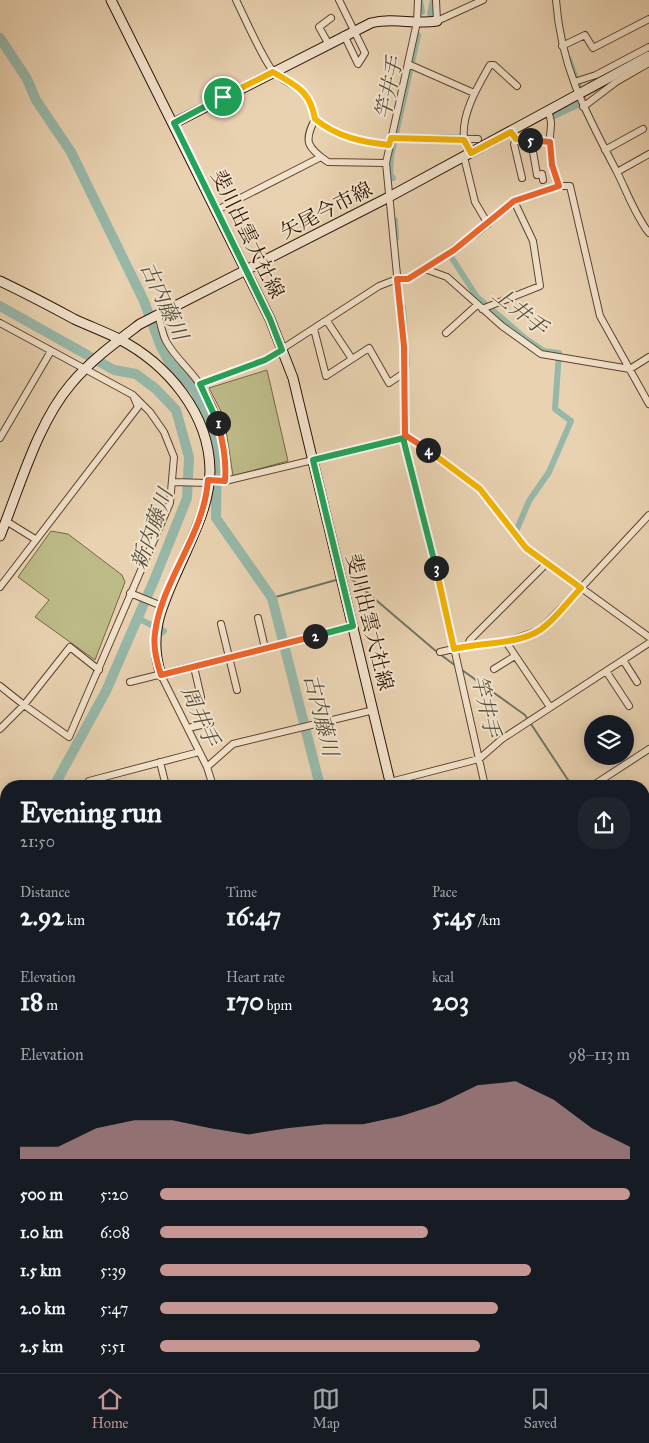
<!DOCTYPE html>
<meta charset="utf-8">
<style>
body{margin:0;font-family:"IM FELL Great Primer","Noto Serif JP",serif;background:#20242c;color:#f1f3f6;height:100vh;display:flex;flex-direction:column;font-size:19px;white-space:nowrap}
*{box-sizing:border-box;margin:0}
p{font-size:16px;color:#9ea1a6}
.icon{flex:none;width:28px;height:28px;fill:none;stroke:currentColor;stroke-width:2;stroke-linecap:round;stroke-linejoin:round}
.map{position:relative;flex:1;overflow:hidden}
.side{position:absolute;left:0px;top:780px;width:650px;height:594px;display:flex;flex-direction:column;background:#171b24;border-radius:20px 20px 0 0;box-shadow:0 2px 12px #0003}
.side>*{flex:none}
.buttons{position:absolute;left:584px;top:715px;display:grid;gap:10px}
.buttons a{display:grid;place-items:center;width:50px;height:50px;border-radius:50%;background:#171b24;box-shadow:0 2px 12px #0003;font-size:25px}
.pin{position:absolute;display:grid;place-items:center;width:42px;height:42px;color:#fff;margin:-21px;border:2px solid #fff;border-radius:50%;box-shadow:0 1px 5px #0007}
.km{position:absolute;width:25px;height:25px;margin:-12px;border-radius:50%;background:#222;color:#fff;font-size:14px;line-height:25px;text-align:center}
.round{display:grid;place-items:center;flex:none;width:52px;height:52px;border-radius:20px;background:#20242c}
.summary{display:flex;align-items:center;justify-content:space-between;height:85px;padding:0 20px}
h1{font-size:28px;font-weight:800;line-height:38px}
.metrics{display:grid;grid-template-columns:repeat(3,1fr);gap:8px;height:85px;padding:5px 20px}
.metrics div{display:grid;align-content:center}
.metrics b{font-size:25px;font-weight:800}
.metrics small{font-size:14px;font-weight:400}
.metrics p{font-size:14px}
.chart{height:140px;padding:10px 20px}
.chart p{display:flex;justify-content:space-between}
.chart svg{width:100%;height:90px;margin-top:5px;fill:#c59692;opacity:.7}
ul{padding:0 20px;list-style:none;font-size:16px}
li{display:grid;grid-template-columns:80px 60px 1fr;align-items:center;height:38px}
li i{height:12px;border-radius:6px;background:#c59692}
.tabs{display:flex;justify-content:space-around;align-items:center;height:70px;border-top:1px solid #363941;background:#171b24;font-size:14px;color:#9ea1a6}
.tabs a{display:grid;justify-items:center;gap:2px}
.tabs .current{color:#c59692}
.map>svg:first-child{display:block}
.green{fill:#bcba87;stroke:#766644}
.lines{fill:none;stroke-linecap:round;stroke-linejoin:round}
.stream{stroke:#6d7665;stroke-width:2}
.canal{stroke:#97b8a9;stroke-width:6}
.river{stroke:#97b8a9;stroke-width:10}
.street-casing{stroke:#5e432c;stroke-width:8}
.secondary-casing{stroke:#2f1300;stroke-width:11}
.street{stroke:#f1e2cc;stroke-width:6}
.secondary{stroke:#f1e2cc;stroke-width:9}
.split-1-casing{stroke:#fff;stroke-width:10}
.split-2-casing{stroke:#fff;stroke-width:10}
.split-3-casing{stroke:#fff;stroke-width:10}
.split-4-casing{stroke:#fff;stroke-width:10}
.split-5-casing{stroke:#fff;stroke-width:10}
.split-6-casing{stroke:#fff;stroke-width:10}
.split-1{stroke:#22a559;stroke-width:6}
.split-2{stroke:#f0652b;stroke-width:6}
.split-3{stroke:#22a559;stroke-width:6}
.split-4{stroke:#f5b400;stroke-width:6}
.split-5{stroke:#f0652b;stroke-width:6}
.split-6{stroke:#f5b400;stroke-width:6}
.labels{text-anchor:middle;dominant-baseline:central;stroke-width:4;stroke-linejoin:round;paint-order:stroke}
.street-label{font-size:20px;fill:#2f1300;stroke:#f1e2cc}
.water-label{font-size:21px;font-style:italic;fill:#534d3b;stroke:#f1e2cc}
</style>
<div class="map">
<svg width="649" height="1373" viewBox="0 0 649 1373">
<rect width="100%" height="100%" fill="#e9d2b1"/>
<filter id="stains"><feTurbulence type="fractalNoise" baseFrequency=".004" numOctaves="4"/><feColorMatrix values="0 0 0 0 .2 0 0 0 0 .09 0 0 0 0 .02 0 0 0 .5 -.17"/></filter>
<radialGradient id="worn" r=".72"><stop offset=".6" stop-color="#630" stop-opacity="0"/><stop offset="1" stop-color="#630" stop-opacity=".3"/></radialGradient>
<path class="green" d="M267 370 288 461 233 476 224 417 209 388Z
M51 531 68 534 122 575 125 582 95 660 35 617 49 600 18 577Z"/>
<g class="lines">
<path class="stream" d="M349 577 437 652 456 666
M272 598 336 580
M462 670 525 715 528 720
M531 724 572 786
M644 893 649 900
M644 994 649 991
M644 1074 649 1082"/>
<path class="canal" d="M420 0 422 12
M430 14 433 0
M551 123 552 117 584 102 569 59
M393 178 390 174 391 156 418 35
M395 220 396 238
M457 250 450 255 477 297 526 339 544 351 559 353 555 409 571 421 549 472 529 501 514 536
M403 307 407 365
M137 618 164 631 157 636 158 640
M610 1368 611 1373"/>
<path class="river" d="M0 38 27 79 36 100 71 152 144 301 161 347 168 360 195 391 210 423 217 449 216 518 272 598 320 786
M0 306 114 370 136 374 156 389 176 410 189 457 187 498 155 578 106 691 54 786
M6 911 3 977 6 1025
M46 1368 47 1373
M439 1368 441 1373"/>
<g class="street-casing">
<path id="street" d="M236 0C243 14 265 64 274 72 295 92 308 82 315 119 337 137 362 142 389 145
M339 0 365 53 358 64 344 35
M418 0 417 22 386 163 404 346 405 435 404 442 444 603 485 786
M436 0 437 21 483 0
M556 0C561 68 586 113 617 172 627 192 635 215 649 233
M328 43 319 27 331 18
M562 46 585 35 593 48 649 19
M408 64 474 93
M574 82 596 75 649 47
M583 107 616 82 649 63
M548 112C554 124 549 130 550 143 550 158 554 172 559 186
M315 119C304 141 306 147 328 162L386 163
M511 132 516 139 550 142
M391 138 478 139
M516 139 514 144 522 178
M531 140 537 175 542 174 543 180
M605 150 643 129
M471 153C468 149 464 144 464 139 461 114 478 86 490 65H494L517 86
M464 157 475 202 488 224
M617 172 649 154
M217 210 321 157
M425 269 447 277 502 326 541 354 630 369 649 357
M482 309 540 286 533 241 514 201
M158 315C161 324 162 333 166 341 175 358 191 370 201 386 219 413 228 449 225 481
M327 321 352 359
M0 323 133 395 138 407 0 587
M314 329 326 376 369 348 389 383 404 373
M446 333 477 305
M200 384 265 360 379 286 397 279H408L425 269 478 232 514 201 559 186H570L600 316 649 404
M405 435 481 489 526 548 649 637
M0 438 51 351
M209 480 225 481 405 438
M173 482 208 483
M6 521 35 539
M581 588 649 515
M130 593 162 606
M258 618 265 648
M221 624 237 690
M506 642 550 707
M467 646 506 642 540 630 581 588
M440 652 467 646 470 640 546 564
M623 660 637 682
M194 667 201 697
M494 669 515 656
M606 671 629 706
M161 675 207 767 213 786
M130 682 353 626
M0 686 24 705 70 647 99 670
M188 728 210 723
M0 729 24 705 69 737 170 503 174 457 164 432 150 412 133 395
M160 762 166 786
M207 767 233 744 374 710
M390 782 479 759 502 739 649 643
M90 786 89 781 199 752
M592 786 649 749
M0 860 6 861
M644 1174 649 1171
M0 1193 4 1262
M644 1277 649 1273
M56 1368 57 1373
M164 1368 166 1373
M226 1368 227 1373
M247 1368H248
M607 1368 608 1373
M28 1373 34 1368
M280 1373V1368
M348 1373 368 1368"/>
</g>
<g class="secondary-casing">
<path id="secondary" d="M111 0 270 319 293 378 391 786
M174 123 371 23C394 17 414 25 437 21
M0 281C25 293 50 306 74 319 89 326 105 332 119 339 167 364 209 413 210 470 210 503 194 534 181 563 164 602 147 631 161 675
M0 536C20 487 37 424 71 384 91 360 116 342 140 324L389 197 649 56
M0 1005 6 999
M0 1263 6 1262
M644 1357 649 1362"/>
</g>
<use href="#street" class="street"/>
<use href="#secondary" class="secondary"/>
</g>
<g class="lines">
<g class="split-1-casing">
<path id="split-1" d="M218 423 200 384 265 360 282 350 270 319 174 123 223 97"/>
</g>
<g class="split-2-casing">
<path id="split-2" d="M218 423C223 442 227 461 225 481L208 480C204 536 162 579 155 633 153 646 157 663 161 675L315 636"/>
</g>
<g class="split-3-casing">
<path id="split-3" d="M315 636 353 626 313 460 404 438V442L436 568"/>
</g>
<g class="split-4-casing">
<path id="split-4" d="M428 450 480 489 526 548 581 588C568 601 555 620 540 630 517 645 481 642 454 649L436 568"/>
</g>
<g class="split-5-casing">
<path id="split-5" d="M428 450 405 435 404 346 397 279H408L454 250 514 201 559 186 552 165 550 142 530 140"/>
</g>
<g class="split-6-casing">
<path id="split-6" d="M223 97 273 72C296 86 310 90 315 119 337 137 362 142 389 145L391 138 464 140 471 153 511 132 516 139 530 140"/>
</g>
<use href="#split-1" class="split-1"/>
<use href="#split-2" class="split-2"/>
<use href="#split-3" class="split-3"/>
<use href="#split-4" class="split-4"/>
<use href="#split-5" class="split-5"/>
<use href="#split-6" class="split-6"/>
</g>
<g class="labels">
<g class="street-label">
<text transform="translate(326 210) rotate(-27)">矢尾今市線</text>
<text transform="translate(248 234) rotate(64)">斐川出雲大社線</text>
<text transform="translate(370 622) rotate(76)">斐川出雲大社線</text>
</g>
<g class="water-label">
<text transform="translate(389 88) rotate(-78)">竿井手</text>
<text transform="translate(164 301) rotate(65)">古内藤川</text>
<text transform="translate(520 311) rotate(39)">上井手</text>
<text transform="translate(152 529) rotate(-70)">新内藤川</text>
<text transform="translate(486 706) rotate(77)">竿井手</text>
<text transform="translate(321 715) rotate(76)">古内藤川</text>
<text transform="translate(200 716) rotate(66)">周井手</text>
</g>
</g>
<rect width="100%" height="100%" filter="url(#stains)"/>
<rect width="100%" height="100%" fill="url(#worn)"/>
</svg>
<div class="buttons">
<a><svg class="icon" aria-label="layers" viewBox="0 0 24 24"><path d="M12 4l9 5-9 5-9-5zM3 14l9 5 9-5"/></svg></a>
</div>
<div class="pin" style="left:223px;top:97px;background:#1e9e55"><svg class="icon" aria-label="arrive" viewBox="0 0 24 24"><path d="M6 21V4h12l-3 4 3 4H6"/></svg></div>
<b class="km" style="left:218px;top:423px">1</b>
<b class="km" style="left:315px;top:636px">2</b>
<b class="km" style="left:436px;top:568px">3</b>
<b class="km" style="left:428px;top:450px">4</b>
<b class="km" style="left:530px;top:140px">5</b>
<section class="side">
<div class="summary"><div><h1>Evening run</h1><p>21:50</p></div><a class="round"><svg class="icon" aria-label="share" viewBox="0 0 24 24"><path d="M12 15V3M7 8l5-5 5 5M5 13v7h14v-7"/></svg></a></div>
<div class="metrics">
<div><p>Distance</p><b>2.92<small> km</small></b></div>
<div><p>Time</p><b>16:47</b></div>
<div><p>Pace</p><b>5:45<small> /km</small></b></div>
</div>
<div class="metrics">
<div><p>Elevation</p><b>18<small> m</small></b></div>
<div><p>Heart rate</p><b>170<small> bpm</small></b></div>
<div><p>kcal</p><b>203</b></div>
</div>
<div class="chart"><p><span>Elevation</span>98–113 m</p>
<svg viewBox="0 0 160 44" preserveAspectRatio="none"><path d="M0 44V38L10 38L20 29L30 25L40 25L50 29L60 32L70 29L80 27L90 27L100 23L110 17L120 8L130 6L140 15L150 29L160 38V44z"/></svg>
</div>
<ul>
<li><b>500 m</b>5:20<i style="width:100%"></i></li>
<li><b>1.0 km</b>6:08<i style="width:57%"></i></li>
<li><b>1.5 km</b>5:39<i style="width:79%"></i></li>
<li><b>2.0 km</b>5:47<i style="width:72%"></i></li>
<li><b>2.5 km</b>5:51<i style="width:68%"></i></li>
</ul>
</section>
</div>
<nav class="tabs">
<a class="current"><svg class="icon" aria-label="home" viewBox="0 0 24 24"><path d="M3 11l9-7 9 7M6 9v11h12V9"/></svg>Home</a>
<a><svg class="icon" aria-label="map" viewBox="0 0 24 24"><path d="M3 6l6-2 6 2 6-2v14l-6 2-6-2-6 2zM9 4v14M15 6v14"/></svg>Map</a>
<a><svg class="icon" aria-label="saved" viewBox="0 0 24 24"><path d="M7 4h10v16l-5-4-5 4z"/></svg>Saved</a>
</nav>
